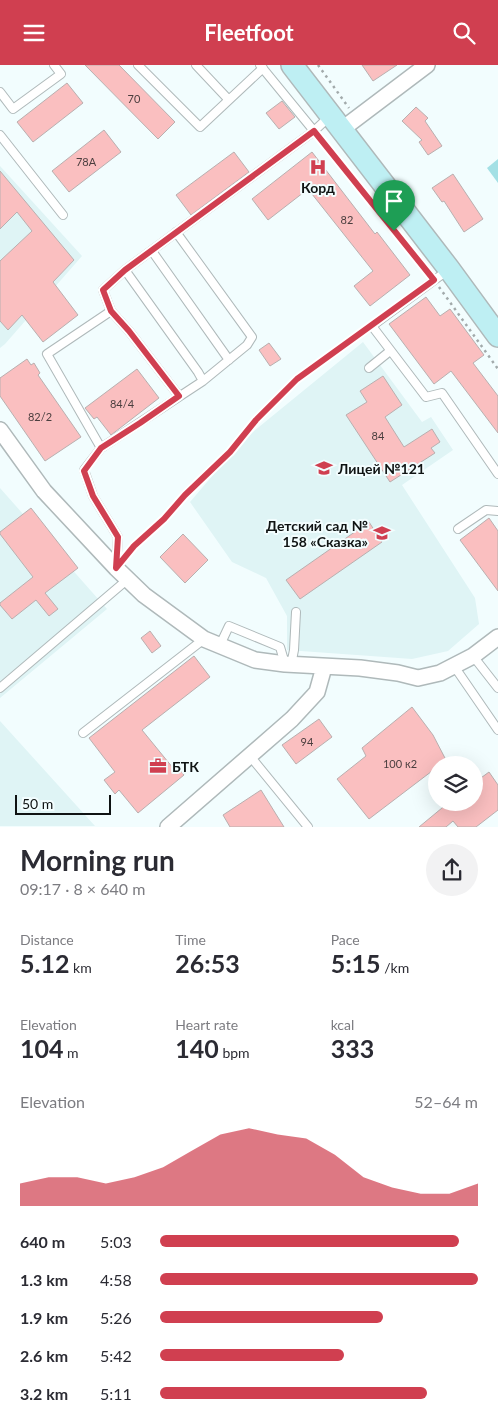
<!DOCTYPE html>
<meta charset="utf-8">
<style>
body{margin:0;font-family:Lato,sans-serif;background:#f2f2f3;color:#2b2b33;height:100vh;display:flex;flex-direction:column;font-size:19px;white-space:nowrap}
*{box-sizing:border-box;margin:0}
p{font-size:16px;color:#7c7c81}
.icon{flex:none;width:28px;height:28px;fill:none;stroke:currentColor;stroke-width:2;stroke-linecap:round;stroke-linejoin:round}
.map{position:relative;height:762px;overflow:hidden}
.side{display:flex;flex-direction:column;background:#fff;flex:1}
.side>*{flex:none}
.controls{position:absolute;left:428px;top:691px;display:grid;gap:10px}
.controls a{display:grid;place-items:center;width:55px;height:55px;border-radius:50%;background:#fff;box-shadow:0 5px 20px #0002;font-size:25px}
.scale{position:absolute;left:15px;bottom:12px;width:96px;box-sizing:border-box;padding-left:5px;border:2px solid #0f1313;border-top:0;font-size:14px;line-height:18px;white-space:nowrap;color:#0f1313;-webkit-text-stroke:4px #f2fdfe;paint-order:stroke}
.pin{position:absolute;display:grid;place-items:center;width:42px;height:42px;color:#fff;margin:-51px -21px;border-radius:50% 50% 50% 0;rotate:-45deg;box-shadow:0 0 5px #0007}
.pin .icon{rotate:45deg}
.round{display:grid;place-items:center;flex:none;width:52px;height:52px;border-radius:26px;background:#f2f2f3}
.headline{display:flex;align-items:center;justify-content:space-between;height:85px;padding:0 20px}
h1{font-size:28px;font-weight:700;line-height:38px}
.metrics{display:grid;grid-template-columns:repeat(3,1fr);gap:8px;height:85px;padding:5px 20px}
.metrics div{display:grid;align-content:center}
.metrics b{font-size:25px;font-weight:700}
.metrics small{font-size:14px;font-weight:400}
.metrics p{font-size:14px}
.chart{height:140px;padding:10px 20px}
.chart p{display:flex;justify-content:space-between}
.chart svg{width:100%;height:90px;margin-top:5px;fill:#d03f50;opacity:.7}
ul{padding:0 20px;list-style:none;font-size:16px}
li{display:grid;grid-template-columns:80px 60px 1fr;align-items:center;height:38px}
li i{height:12px;border-radius:6px;background:#d03f50}
header{display:flex;justify-content:space-between;align-items:center;height:65px;padding:0 20px;background:#d03f50;color:#fff;font-size:22px;font-weight:700}
.map>svg:first-child{display:block}
.built{fill:#dff4f5}
.green{fill:#a3e0e5}
.building{fill:#fabfc0;stroke:#b9afaf}
.lines{fill:none;stroke-linecap:round;stroke-linejoin:round}
.lane-casing{stroke:#afb9ba;stroke-width:10}
.street-casing{stroke:#afb9ba;stroke-width:18}
.secondary-casing{stroke:#afb9ba;stroke-width:24}
.path{stroke:#a2aaab;stroke-width:2.5;stroke-dasharray:2.5 4;stroke-linecap:butt}
.lane{stroke:#fff;stroke-width:8}
.street{stroke:#fff;stroke-width:15}
.secondary{stroke:#beeff3;stroke-width:21}
.route-casing{stroke:#fff;stroke-width:10}
.route{stroke:#d03f50;stroke-width:6}
.labels{text-anchor:middle;dominant-baseline:central;stroke-width:4;stroke-linejoin:round;paint-order:stroke}
.number-label{font-size:11px;fill:#4a3e3e}
.poi-label{font-size:14px;font-weight:bold;fill:#0f1313;stroke:#f2fdfe;text-anchor:start}
</style>
<header><svg class="icon" aria-label="menu" viewBox="0 0 24 24"><path d="M4 6h16M4 12h16M4 18h16"/></svg>Fleetfoot<svg class="icon" aria-label="search" viewBox="0 0 24 24"><circle cx="10" cy="10" r="6"/><path d="M15 15l6 6"/></svg></header>
<div class="map">
<svg width="498" height="762" viewBox="0 0 498 762">
<rect width="100%" height="100%" fill="#f2fdfe"/>
<path class="built" d="M0 101 82 191 5 279 0 283Z
M363 277 422 357 431 352 453 385 402 420 475 533 479 559 448 586 412 594 287 585V551L266 513 232 497 190 437 243 375Z
M0 423 107 544 0 633Z
M0 656 95 761H0Z"/>
<path class="green" d="M498 94V118L487 103Z"/>
<path class="building" d="M85 0H119L175 57 158 74Z
M362 0H397L373 16Z
M67 18 83 38 33 77 17 57Z
M282 36 295 52 279 64 266 48Z
M416 42 428 53 425 56 442 81 428 90 419 77 422 75 402 56Z
M104 65 121 87 69 127 52 106Z
M234 87 249 107 191 150 176 130Z
M312 87 375 169 377 167 410 210 370 241 354 221 373 206 308 124 268 155 252 134Z
M0 106 74 195 53 217 78 250 43 277 22 250 8 265 0 256V196L32 166 17 147 0 164Z
M453 109 483 154 464 167 444 136 442 137 432 123Z
M426 232 440 251 450 244 484 290 473 298 498 331V368L451 306 434 319 389 259Z
M269 278 281 294 270 301 259 285Z
M27 294 31 300 34 298 40 308 38 310 81 372 45 396 0 331V313Z
M137 304 159 333 111 370 97 352 94 354 85 343Z
M383 311 402 340 385 352 404 382 432 364 440 377 431 383 435 388 390 417 346 350 367 337 360 326Z
M31 443 78 503 45 528 58 544 49 551 36 535 12 554 0 540V538L33 512 0 469V467Z
M489 453 498 466V526L460 475Z
M369 457 382 477 300 534 286 515Z
M183 469 208 495 185 518 160 492Z
M150 566 161 581 152 588 141 573Z
M194 591 210 612 142 665 173 703 177 701 184 710 138 748 119 725 115 729 104 715 115 707 89 673Z
M412 642 433 670 446 695 440 700H436V703L369 754 337 714 366 691 362 683Z
M319 654 332 672 296 699 282 680Z
M489 707 498 720V745L476 762H458L453 756 446 762H419L448 738H474V718Z
M261 725 284 762H230L223 750Z"/>
<g class="lines">
<g class="lane-casing">
<path id="lane" d="M138 0 200 62 263 3
M196 0 228 34
M260 0 314 66
M0 27 13 44 61 9 54 0
M0 70 63 150
M152 186 229 295
M125 205 198 307 203 316
M448 205 372 261 426 332 442 328 498 409
M111 246 47 289 101 383 203 316 247 280 252 272 176 167
M369 303 390 286
M179 331 129 266 111 246 103 225 125 205 314 66 330 51
M101 383 84 405 93 431 118 472 116 502
M458 464 486 445 498 446
M220 580 229 561 280 582 285 599
M473 591 498 623
M291 600 294 585 296 547
M454 601 498 665
M0 623 128 514
M83 668 204 574
M250 691 308 762"/>
</g>
<g class="street-casing">
<path id="street" d="M341 65 427 0
M0 365 44 426 116 503 144 530 204 574 255 595 285 599 360 603 398 608 418 613 440 608 473 591 498 572
M168 762 292 654 317 627 324 602"/>
</g>
<g class="secondary-casing">
<path id="secondary" d="M292 0 449 204 498 271"/>
</g>
<path class="path" d="M318 0 349 43
M320 74 428 208
M439 222 498 304
M127 489 134 481 164 454 185 430 230 387 256 355 297 314 365 267"/>
<use href="#lane" class="lane"/>
<use href="#street" class="street"/>
<use href="#secondary" class="secondary"/>
</g>
<g class="lines">
<g class="route-casing">
<path id="route" d="M314 66 434 215 297 314 256 355 230 387 185 430 164 454 134 481 116 503 118 472 93 431 84 406 101 383 140 358 179 331 129 266 111 246 103 225 125 205Z"/>
</g>
<use href="#route" class="route"/>
</g>
<defs>
<g id="hospital-bare" transform="scale(1.35)"><path d="M-5-5h3v3.5h4V-5h3V5h-3V1.5h-4V5h-3Z" fill="#d03f50" stroke="#f2fdfe" stroke-width="2.5" paint-order="stroke"/></g>
<g id="school-bare" transform="scale(1.35)"><path d="M0-5L7-2L0 1L-7-2ZM-4 1L0 2.5L4 1V4Q0 6-4 4Z" fill="#d03f50" stroke="#f2fdfe" stroke-width="2.5" paint-order="stroke"/></g>
<g id="office-bare" transform="scale(1.35)"><path d="M-6-3h4V-5.5h4V-3h4V5H-6ZM-1-4.5V-3h2v-1.5ZM-6 0V1H6V0Z" fill="#d03f50" stroke="#f2fdfe" stroke-width="2.5" paint-order="stroke"/></g>
</defs>
<g fill-rule="evenodd">
<use href="#hospital-bare" x="318" y="102"/>
<use href="#school-bare" x="324" y="403"/>
<use href="#school-bare" x="382" y="468"/>
<use href="#office-bare" x="158" y="701"/>
</g>
<g class="labels">
<g class="number-label">
<text x="134" y="33">70</text>
<text x="86" y="96">78А</text>
<text x="347" y="154">82</text>
<text x="122" y="338">84/4</text>
<text x="40" y="351">82/2</text>
<text x="378" y="370">84</text>
<text x="307" y="676">94</text>
<text x="400" y="698">100 к2</text>
</g>
<g class="poi-label">
<text x="318" y="122" text-anchor="middle">Корд</text>
<text x="338" y="403">Лицей №121</text>
<text x="368" y="460" text-anchor="end">Детский сад №<tspan x="368" dy="16">158 «Сказка»</tspan></text>
<text x="172" y="701">БТК</text>
</g>
</g>
</svg>
<div class="controls">
<a><svg class="icon" aria-label="layers" viewBox="0 0 24 24"><path d="M12 4l9 5-9 5-9-5zM3 14l9 5 9-5"/></svg></a>
</div>
<div class="scale">50 m</div>
<div class="pin" style="left:394px;top:166px;background:#1e9e55"><svg class="icon" aria-label="arrive" viewBox="0 0 24 24"><path d="M6 21V4h12l-3 4 3 4H6"/></svg></div>
</div>
<section class="side">
<div class="headline"><div><h1>Morning run</h1><p>09:17 · 8 × 640 m</p></div><a class="round"><svg class="icon" aria-label="share" viewBox="0 0 24 24"><path d="M12 15V3M7 8l5-5 5 5M5 13v7h14v-7"/></svg></a></div>
<div class="metrics">
<div><p>Distance</p><b>5.12<small> km</small></b></div>
<div><p>Time</p><b>26:53</b></div>
<div><p>Pace</p><b>5:15<small> /km</small></b></div>
</div>
<div class="metrics">
<div><p>Elevation</p><b>104<small> m</small></b></div>
<div><p>Heart rate</p><b>140<small> bpm</small></b></div>
<div><p>kcal</p><b>333</b></div>
</div>
<div class="chart"><p><span>Elevation</span>52–64 m</p>
<svg viewBox="0 0 160 44" preserveAspectRatio="none"><path d="M0 44V33L10 30L20 30L30 33L40 30L50 25L60 17L70 9L80 6L90 9L100 11L110 19L120 30L130 35L140 38L150 38L160 33V44z"/></svg>
</div>
<ul>
<li><b>640 m</b>5:03<i style="width:94%"></i></li>
<li><b>1.3 km</b>4:58<i style="width:100%"></i></li>
<li><b>1.9 km</b>5:26<i style="width:70%"></i></li>
<li><b>2.6 km</b>5:42<i style="width:58%"></i></li>
<li><b>3.2 km</b>5:11<i style="width:84%"></i></li>
</ul>
</section>
